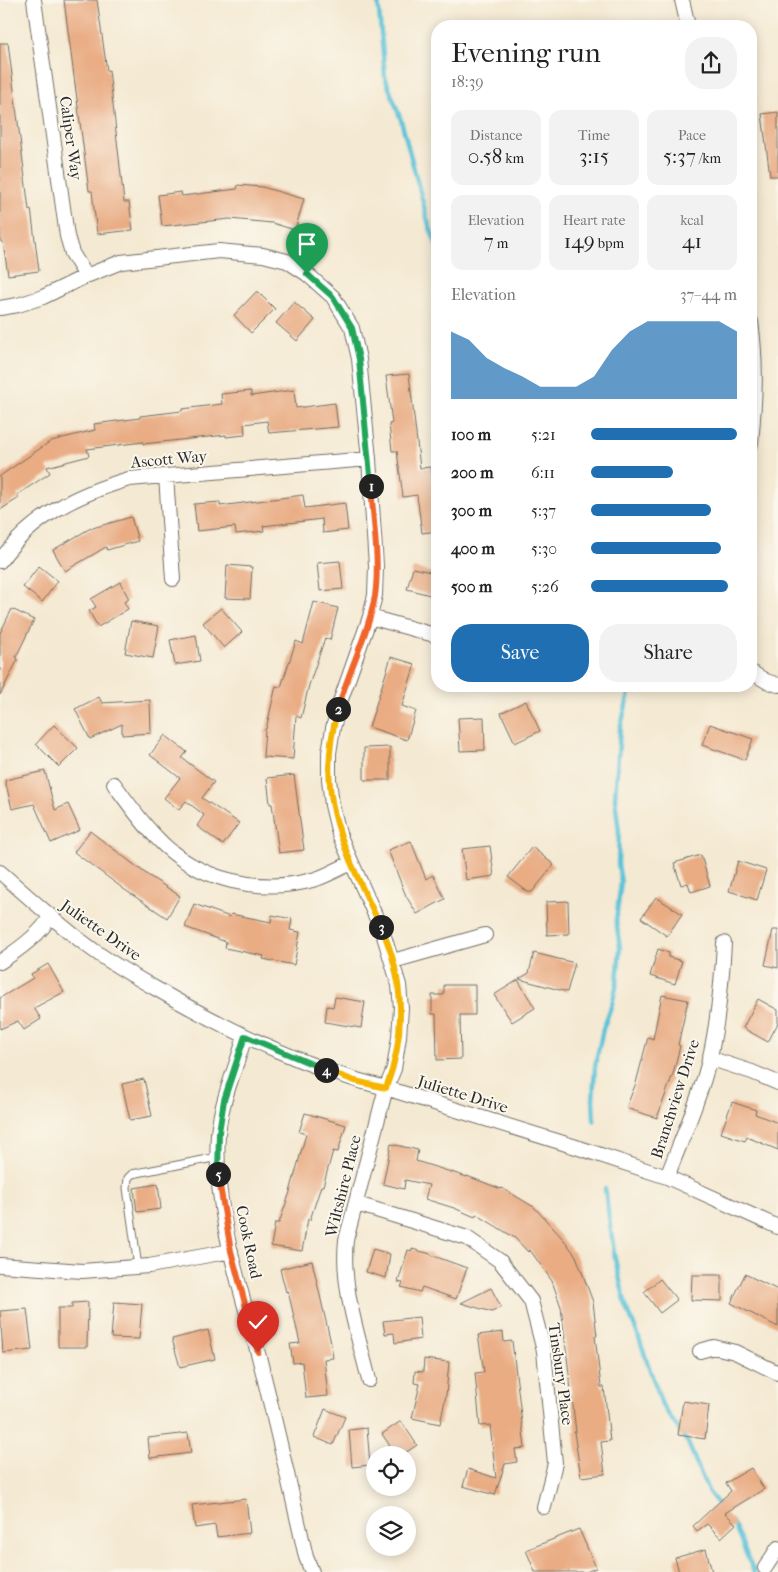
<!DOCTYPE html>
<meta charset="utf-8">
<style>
body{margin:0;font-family:"IM FELL French Canon",serif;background:#f2f2f2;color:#222;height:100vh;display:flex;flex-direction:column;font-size:19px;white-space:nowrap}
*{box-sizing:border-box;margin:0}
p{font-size:16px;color:#767676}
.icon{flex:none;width:28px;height:28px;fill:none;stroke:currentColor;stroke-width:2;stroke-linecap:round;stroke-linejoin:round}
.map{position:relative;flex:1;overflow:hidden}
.sheet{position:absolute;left:431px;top:20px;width:326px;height:672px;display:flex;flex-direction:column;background:#fff;border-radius:20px;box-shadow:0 2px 12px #0003}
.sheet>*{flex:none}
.tools{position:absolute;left:366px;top:1446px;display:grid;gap:10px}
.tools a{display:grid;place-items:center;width:50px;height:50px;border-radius:50%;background:#fff;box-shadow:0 2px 12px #0003;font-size:25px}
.pin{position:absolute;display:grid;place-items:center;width:42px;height:42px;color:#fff;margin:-51px -21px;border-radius:50% 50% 50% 0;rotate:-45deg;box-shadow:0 0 5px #0007}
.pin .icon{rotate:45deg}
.km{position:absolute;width:25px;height:25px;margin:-12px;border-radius:50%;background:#222;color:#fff;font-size:14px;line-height:25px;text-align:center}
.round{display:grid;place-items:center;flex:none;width:52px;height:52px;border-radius:20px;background:#f2f2f2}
.summary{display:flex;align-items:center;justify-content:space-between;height:85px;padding:0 20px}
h1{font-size:28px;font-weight:600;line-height:38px}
.metrics{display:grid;grid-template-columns:repeat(3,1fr);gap:8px;height:85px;padding:5px 20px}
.metrics div{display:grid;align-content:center;border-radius:12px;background:#f2f2f2;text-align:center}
.metrics b{font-size:21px;font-weight:600}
.metrics small{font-size:14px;font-weight:400}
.metrics p{font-size:14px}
.chart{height:140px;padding:10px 20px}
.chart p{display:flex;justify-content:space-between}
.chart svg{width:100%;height:90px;margin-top:5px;fill:#1f6fb2;opacity:.7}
.primary-button{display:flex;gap:10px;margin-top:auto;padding:10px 20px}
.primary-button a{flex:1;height:58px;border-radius:20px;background:#1f6fb2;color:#fff;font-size:20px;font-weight:600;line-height:58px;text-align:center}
.primary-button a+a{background:#f2f2f2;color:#222}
ul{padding:0 20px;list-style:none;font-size:16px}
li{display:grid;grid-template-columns:80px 60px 1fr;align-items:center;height:38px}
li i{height:12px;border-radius:6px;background:#1f6fb2}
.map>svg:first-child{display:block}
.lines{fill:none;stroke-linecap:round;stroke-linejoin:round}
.stream{stroke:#5bc2d8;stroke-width:4.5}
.building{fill:#e9ac83}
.service-casing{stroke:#716e65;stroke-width:9}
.minor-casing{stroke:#716e65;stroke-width:16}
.service{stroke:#fff;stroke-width:7}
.minor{stroke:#fff;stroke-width:14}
.split-1-casing{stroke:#fff;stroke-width:10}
.split-2-casing{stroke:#fff;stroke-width:10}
.split-3-casing{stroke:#fff;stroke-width:10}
.split-4-casing{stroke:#fff;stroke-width:10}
.split-5-casing{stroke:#fff;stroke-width:10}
.split-6-casing{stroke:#fff;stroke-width:10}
.split-1{stroke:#22a559;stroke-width:6}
.split-2{stroke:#f0652b;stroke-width:6}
.split-3{stroke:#f5b400;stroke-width:6}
.split-4{stroke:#f5b400;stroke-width:6}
.split-5{stroke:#22a559;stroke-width:6}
.split-6{stroke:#f0652b;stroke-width:6}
.labels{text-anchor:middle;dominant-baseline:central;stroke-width:4;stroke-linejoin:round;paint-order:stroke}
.street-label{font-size:16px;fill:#2b2b2b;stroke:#fbf7ec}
</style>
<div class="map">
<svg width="778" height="1572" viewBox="0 0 778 1572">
<rect width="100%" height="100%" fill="#fbf7ec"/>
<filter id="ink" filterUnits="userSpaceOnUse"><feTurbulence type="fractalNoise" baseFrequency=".02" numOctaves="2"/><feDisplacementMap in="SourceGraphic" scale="10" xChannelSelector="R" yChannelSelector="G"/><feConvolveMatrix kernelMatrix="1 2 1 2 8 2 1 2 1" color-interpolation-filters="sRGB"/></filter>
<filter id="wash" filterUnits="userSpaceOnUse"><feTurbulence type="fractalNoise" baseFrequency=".0096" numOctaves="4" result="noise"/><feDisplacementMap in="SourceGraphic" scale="20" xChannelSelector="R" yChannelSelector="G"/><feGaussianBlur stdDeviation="1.12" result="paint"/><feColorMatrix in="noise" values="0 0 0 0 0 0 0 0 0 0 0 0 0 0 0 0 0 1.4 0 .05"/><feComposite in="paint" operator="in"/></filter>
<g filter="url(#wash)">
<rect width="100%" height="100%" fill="#f4e9d2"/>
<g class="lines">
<path class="stream" d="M378 0 385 77 401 120 429 225 438 249
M594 1121 593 1100 595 1066 603 1029 612 1004 617 983 620 948 616 920 621 882 618 864 619 832 615 798 620 729 631 686
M605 1189 615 1259 626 1306 638 1335 662 1405 688 1443 708 1491 720 1507
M731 1521 735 1527 754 1572"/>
</g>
<g id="blocks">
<path class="building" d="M64 0H97L107 71 109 70 124 202H129L133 230 97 234 92 191H89Z
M0 43H8L29 210 31 209 39 271 8 275 3 242H1L0 233Z
M778 112V176H770L762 114Z
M238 185 262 187 304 199 295 230 272 223 230 219 162 226 158 195 181 192 182 196 237 189Z
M257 291 275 309 251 333 234 315Z
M294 302 315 320 297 341 276 323Z
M409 374 420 468 431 467 436 503 438 502V531L422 533 417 495 403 497 397 451H392L389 424 392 423 386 376Z
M294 390 296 408 335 403 338 427 269 433 267 421 244 424 245 435 226 437V435L143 444V442L87 449 89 456 47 467 50 473 17 495 19 498 0 510V476L51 441 95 430 94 424 140 418V416L182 411V409L222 404 221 394 251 391V396Z
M303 495 305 508 345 503 348 530 323 533 322 519 263 526 264 531 236 534 235 527 197 531 194 504 220 502V506Z
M131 517 138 541 107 550 106 547 65 571 53 550 89 529Z
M340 561 343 589 320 591 317 563Z
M227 565 252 567 250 599 225 598Z
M39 566 58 581 42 602 23 587Z
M413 568 435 573 430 595 407 589Z
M120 582 129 599 124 602 128 609 98 627 89 611 96 607 91 599Z
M314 602 338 608 330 640 325 638 309 685 301 718 296 716 293 759 263 757 265 729H266L276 686 281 687 296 641 303 644Z
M221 608 242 632 224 648 203 623Z
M12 609 34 620 16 657 18 659 0 695V633Z
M131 621 159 626 153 658 125 653Z
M196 635 200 661 175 665 170 640Z
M391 657 415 664 402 706 416 711 407 740 369 727Z
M99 697 102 703 150 700 151 733 122 735V724L90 739 75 709Z
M526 701 540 731 515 743 501 713Z
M484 717 485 750 460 751 458 718Z
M710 724 753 739 745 760 702 745Z
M54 725 78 748 59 767 36 744Z
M165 735 187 752 182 758 214 782 202 798 239 823 223 845 197 826 204 815 186 801 179 810 164 798 180 778 150 755Z
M390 747V780H364V748Z
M45 771 55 810 68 804 80 830 51 843 34 804 12 809 5 780Z
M294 775 304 850 279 853 272 804H270L267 778Z
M90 831 149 876 180 896 167 918 125 890 74 852Z
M411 841 426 879 433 875 445 899 417 914 406 896 388 850Z
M490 846 494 876 466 880 462 849Z
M532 847 554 865 532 892H528L508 877Z
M701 855 710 886 691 892 688 883 681 885 674 863Z
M738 861 766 870 757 900 729 891Z
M656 897 682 914 667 936 641 918Z
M568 901 569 934 547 935 546 902Z
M194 904 230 917 231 914 271 922 272 915 292 919 290 930 300 932 294 965 263 959 264 956 225 948 226 942 185 927Z
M773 930H778V968L765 965Z
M658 949 669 953 668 957 682 961 675 984 650 976Z
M534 953 575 963 567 992 519 979 529 973Z
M48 964 64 992 34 1008 41 1019 24 1030 18 1021 0 1029V998L33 978 31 974Z
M518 980 535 1008 512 1022 494 995Z
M444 985H475V1015H460L461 1059 437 1060 436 1014H432V995H444Z
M662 995 688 1000 678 1045 680 1046 673 1074 657 1118 626 1108 636 1083 648 1037 653 1039Z
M335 997 365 1002 361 1028 325 1022 327 1006 333 1007Z
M758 999 778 1010V1023L768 1042 743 1028Z
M144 1079 152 1116 130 1120 122 1084Z
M732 1102 756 1110 755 1114 778 1123V1150L747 1137 745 1141 721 1133Z
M305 1113 346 1125 338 1152 333 1151 323 1186H321L310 1220 308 1219 302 1251 271 1246 275 1223H279L290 1192 306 1134 299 1132Z
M391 1144 418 1150 416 1161 467 1177V1176L501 1189 502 1188 534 1207 564 1240 576 1256 593 1302 597 1336H595L601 1387H604L610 1441 601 1442 605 1474 581 1477 574 1432H576L561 1307 552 1281 530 1250 528 1252 515 1238 476 1214 475 1217 454 1208 425 1199 429 1185 405 1180 404 1189 383 1184Z
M158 1184 161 1209 137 1212 134 1188Z
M373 1249 390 1254 386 1278 366 1272Z
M412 1249 431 1254V1255L467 1268 456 1299 422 1287 420 1292 401 1287 403 1283 398 1282 408 1250 412 1251Z
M312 1261 331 1343 333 1358 324 1359 328 1396 306 1398 302 1362 293 1363 290 1344 300 1343 288 1291 286 1292 280 1269Z
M745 1274 778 1290V1327L731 1303Z
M692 1275H722V1301L691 1300Z
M660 1279 677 1300 660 1313 644 1292Z
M491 1288 501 1307 492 1312 461 1303Z
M88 1302 87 1347H58V1308H72V1303Z
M114 1302 142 1304 139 1339 111 1338Z
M27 1309 32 1350 3 1353 0 1311Z
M419 1317 421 1339 395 1343 394 1333 385 1334 383 1321Z
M208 1330 215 1359 180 1367 172 1339Z
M503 1332 504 1342 512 1341 525 1448 515 1449 517 1462 505 1464 495 1495 463 1486 468 1469 496 1478 490 1425 480 1426 475 1373 484 1372 478 1335Z
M424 1359 449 1362 446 1395 440 1424 412 1418 420 1384 414 1383 415 1371 423 1372Z
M683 1401 709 1405 705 1439 678 1435Z
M325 1409 345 1417 333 1445 314 1437Z
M401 1421 417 1445 402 1455H396L382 1434Z
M367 1428 370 1465 352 1467 349 1430Z
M188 1433 191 1453 150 1458 148 1438Z
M751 1468 764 1489 725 1513 736 1524 721 1538 707 1524 697 1531 693 1526 731 1491 726 1483Z
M246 1499 250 1533 217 1537 215 1525 195 1528 192 1505Z
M579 1529 596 1568 586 1572H535L526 1550Z
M706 1549 712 1572H679L675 1558Z"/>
</g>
</g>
<g filter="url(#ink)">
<use href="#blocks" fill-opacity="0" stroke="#716e65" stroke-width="1"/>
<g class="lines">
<g class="service-casing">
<path id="service" d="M138 1267 127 1188 128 1178 132 1174 218 1157"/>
</g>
<g class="minor-casing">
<path id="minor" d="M34 0 67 236 72 253 86 276
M682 0 688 26
M0 308 18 305 43 297 86 276 121 262 219 251 263 255 287 261 307 274 333 297 352 328 359 359 369 459 376 566 375 595 370 617 340 702 333 728 329 753V779L332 805 339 834 383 933 399 985 401 1008 399 1037 394 1069 386 1088 346 1240C341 1287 358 1334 369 1380
M751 322C757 364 755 401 751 443
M166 476 173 579
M0 561C32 516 78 494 129 479L369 459
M370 617 438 636
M751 672 766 681 778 685
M114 784C128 803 141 822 157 838 197 881 261 895 316 879 328 875 340 868 351 863
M0 872C31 899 62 928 96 952 120 969 148 984 174 999 241 1036 312 1070 386 1088L576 1147 667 1177 778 1227
M393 961 485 935
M0 962C15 952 43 933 50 916
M245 1036C236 1069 221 1100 218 1134 213 1209 240 1286 259 1357 276 1424 291 1490 306 1557L312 1572
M709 1058 752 1072 778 1083
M667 1177C682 1138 700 1098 710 1057 718 1020 722 981 724 943
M357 1204 467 1238 500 1261 531 1301 544 1351 555 1463 544 1507
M0 1265 82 1271 149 1266 231 1251
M700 1351 714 1347 735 1352 778 1373
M765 1568 778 1548"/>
</g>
<use href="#service" class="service"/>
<use href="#minor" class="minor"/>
</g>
</g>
<g class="lines" filter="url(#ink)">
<g class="split-1-casing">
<path id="split-1" d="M307 274 333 297 352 328 359 359 371 486"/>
</g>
<g class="split-2-casing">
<path id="split-2" d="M338 709C348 671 368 635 375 596 380 562 373 520 371 486"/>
</g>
<g class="split-3-casing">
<path id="split-3" d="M338 709C313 797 345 850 381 927"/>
</g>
<g class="split-4-casing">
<path id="split-4" d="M326 1070 355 1081 386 1088C406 1036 405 979 381 927"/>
</g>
<g class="split-5-casing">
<path id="split-5" d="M218 1174 219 1132 224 1100 245 1036 326 1070"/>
</g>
<g class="split-6-casing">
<path id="split-6" d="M218 1174 231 1251 258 1352"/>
</g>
<use href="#split-1" class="split-1"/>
<use href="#split-2" class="split-2"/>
<use href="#split-3" class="split-3"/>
<use href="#split-4" class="split-4"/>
<use href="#split-5" class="split-5"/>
<use href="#split-6" class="split-6"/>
</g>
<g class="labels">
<g class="street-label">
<text transform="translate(71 138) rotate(82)">Caliper Way</text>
<text transform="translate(169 459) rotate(-5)">Ascott Way</text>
<text transform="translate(101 930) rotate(35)">Juliette Drive</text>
<text transform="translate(463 1094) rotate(17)">Juliette Drive</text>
<text transform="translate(675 1099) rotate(-72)">Branchview Drive</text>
<text transform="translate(343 1186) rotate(-76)">Wiltshire Place</text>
<text transform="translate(249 1242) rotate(78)">Cook Road</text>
<text transform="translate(561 1374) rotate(82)">Tinsbury Place</text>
</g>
</g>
</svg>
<div class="tools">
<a><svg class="icon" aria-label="locate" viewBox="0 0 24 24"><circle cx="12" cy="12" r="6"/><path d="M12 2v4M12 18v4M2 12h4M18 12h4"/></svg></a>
<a><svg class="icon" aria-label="layers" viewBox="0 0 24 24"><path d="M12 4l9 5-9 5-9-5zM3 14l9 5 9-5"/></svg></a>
</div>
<div class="pin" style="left:307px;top:274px;background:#1e9e55"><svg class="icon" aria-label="arrive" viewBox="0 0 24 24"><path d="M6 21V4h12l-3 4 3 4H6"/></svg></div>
<div class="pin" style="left:258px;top:1352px;background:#d93025"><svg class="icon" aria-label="check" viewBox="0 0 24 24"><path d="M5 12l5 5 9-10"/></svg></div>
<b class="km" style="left:371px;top:486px">1</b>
<b class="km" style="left:338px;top:709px">2</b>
<b class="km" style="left:381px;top:927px">3</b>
<b class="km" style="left:326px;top:1070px">4</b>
<b class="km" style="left:218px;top:1174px">5</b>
<section class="sheet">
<div class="summary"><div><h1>Evening run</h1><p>18:39</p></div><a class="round"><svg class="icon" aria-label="share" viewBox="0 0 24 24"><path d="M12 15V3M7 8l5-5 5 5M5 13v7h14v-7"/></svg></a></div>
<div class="metrics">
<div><p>Distance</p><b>0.58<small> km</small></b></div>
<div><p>Time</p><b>3:15</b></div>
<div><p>Pace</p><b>5:37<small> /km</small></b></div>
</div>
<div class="metrics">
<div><p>Elevation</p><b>7<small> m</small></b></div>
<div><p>Heart rate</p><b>149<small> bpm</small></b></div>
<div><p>kcal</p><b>41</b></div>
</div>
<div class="chart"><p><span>Elevation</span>37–44 m</p>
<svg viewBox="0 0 160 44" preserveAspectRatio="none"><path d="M0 44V11L10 15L20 24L30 29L40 33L50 38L60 38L70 38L80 33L90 20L100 11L110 6L120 6L130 6L140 6L150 6L160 11V44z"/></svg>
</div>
<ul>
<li><b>100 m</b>5:21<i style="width:100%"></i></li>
<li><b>200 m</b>6:11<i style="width:56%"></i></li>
<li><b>300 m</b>5:37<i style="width:82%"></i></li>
<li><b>400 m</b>5:30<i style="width:89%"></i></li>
<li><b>500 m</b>5:26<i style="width:94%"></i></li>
</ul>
<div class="primary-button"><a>Save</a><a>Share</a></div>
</section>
</div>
